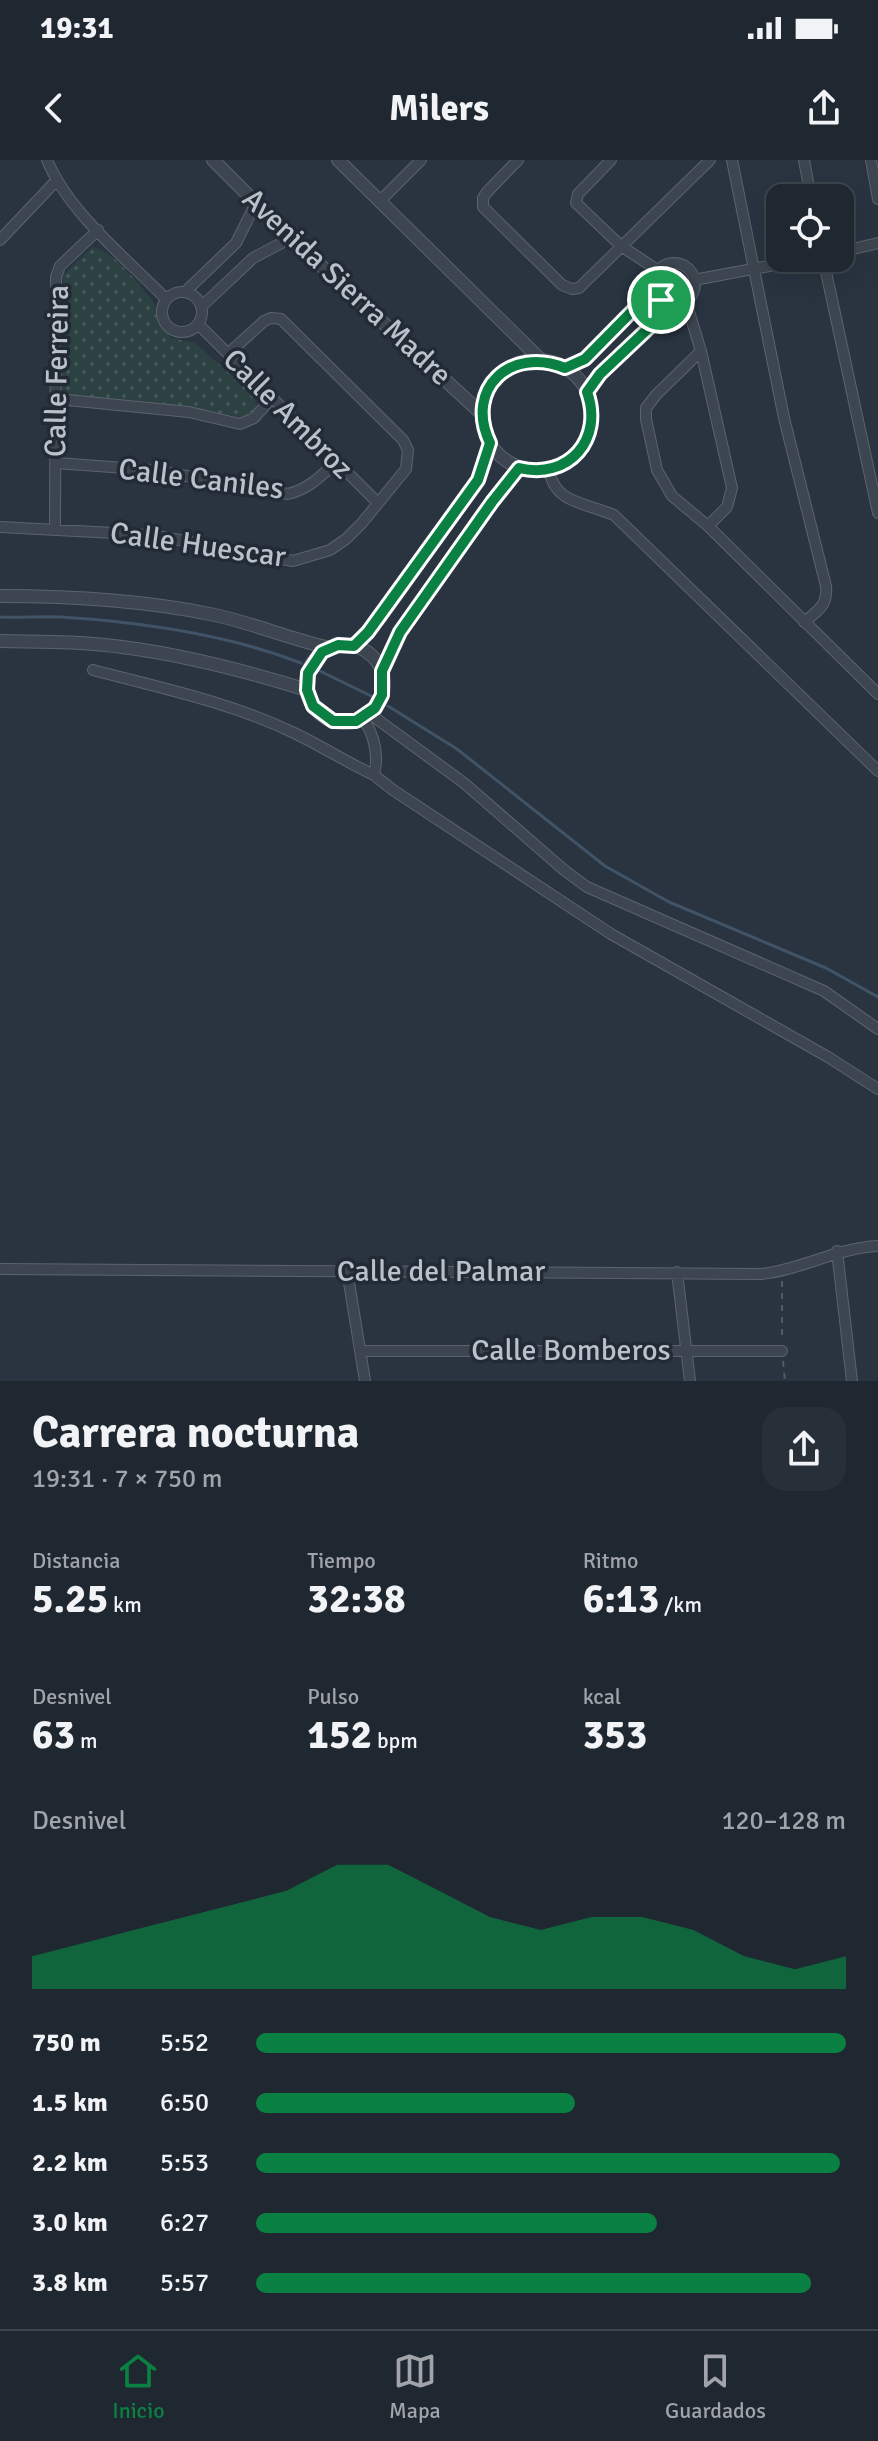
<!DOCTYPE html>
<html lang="es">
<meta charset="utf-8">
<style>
body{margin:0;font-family:Signika,sans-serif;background:#272f38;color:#f1f3f6;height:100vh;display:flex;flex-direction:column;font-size:30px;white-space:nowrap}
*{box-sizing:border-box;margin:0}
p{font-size:26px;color:#a1a5ab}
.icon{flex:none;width:44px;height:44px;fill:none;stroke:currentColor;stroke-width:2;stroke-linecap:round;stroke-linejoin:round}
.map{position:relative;height:1221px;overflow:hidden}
.drawer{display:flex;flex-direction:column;background:#1f2730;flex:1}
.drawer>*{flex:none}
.buttons{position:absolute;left:766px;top:24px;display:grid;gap:16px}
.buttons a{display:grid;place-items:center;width:88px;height:88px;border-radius:16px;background:#1f2730;box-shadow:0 8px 32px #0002,0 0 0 2px #3c444c;font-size:40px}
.pin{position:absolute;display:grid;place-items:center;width:68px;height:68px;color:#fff;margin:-34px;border:4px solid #fff;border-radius:50%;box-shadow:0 2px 8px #0007}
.round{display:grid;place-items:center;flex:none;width:84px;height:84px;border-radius:24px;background:#272f38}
.summary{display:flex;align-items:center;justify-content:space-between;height:136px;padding:0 32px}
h1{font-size:44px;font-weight:800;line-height:60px}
.stats{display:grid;grid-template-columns:repeat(3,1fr);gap:12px;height:136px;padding:8px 32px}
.stats div{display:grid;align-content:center}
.stats b{font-size:40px;font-weight:800}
.stats small{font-size:22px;font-weight:400}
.stats p{font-size:22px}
.chart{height:224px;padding:16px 32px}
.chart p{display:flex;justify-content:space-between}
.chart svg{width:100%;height:144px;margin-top:8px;fill:#0b8043;opacity:.7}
ul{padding:0 32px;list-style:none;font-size:26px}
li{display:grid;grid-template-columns:128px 96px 1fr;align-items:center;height:60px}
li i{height:20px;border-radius:10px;background:#0b8043}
.status{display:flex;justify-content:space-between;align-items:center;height:56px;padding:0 40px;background:#1f2730;direction:ltr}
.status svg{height:22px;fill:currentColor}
header{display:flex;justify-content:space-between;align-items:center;height:104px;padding:0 32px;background:#1f2730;font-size:36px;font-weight:800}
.menu{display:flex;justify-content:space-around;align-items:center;height:112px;border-top:2px solid #3c444c;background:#1f2730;font-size:22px;color:#a1a5ab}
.menu a{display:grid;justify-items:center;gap:4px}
.menu .active{color:#0b8043}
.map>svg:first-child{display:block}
.park{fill:url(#park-dots)}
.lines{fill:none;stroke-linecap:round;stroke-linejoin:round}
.stream{stroke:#415367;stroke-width:3}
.minor-casing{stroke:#5b646d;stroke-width:12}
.tertiary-casing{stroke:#5b646d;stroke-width:14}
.path{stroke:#4b5e60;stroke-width:2;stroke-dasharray:6 6;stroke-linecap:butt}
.minor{stroke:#3d4650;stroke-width:10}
.tertiary{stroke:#3d4650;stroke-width:12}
.route-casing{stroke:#fff;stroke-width:16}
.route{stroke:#0b8043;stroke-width:10}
.labels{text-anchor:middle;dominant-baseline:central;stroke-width:7;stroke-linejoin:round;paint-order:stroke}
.street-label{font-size:30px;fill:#bac1ca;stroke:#222b35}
</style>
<div class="status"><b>19:31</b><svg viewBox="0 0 49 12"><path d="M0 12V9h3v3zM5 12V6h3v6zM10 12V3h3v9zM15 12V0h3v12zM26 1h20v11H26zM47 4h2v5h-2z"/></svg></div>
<header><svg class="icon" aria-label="back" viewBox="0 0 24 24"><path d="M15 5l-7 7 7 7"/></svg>Milers<svg class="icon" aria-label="share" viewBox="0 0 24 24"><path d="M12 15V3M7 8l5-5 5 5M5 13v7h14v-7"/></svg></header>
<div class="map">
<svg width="878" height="1221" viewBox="0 0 878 1221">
<defs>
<pattern id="park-dots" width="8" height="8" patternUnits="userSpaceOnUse" patternTransform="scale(2)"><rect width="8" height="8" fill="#2c4142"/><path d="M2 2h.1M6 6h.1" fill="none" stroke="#485b5c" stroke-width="1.8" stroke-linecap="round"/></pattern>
</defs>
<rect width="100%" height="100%" fill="#293440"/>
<path class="park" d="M92 87C113 90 138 124 152 140 161 155 157 164 171 178L195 183 254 235C259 248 255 251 246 258 202 250 158 241 114 239 96 238 72 243 61 228L63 115Z"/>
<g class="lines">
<path class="stream" d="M0 457C20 458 41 456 61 457 141 462 226 474 301 503
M320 511 371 536
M388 546 457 589 605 706 669 742 826 808 878 837"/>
<g class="minor-casing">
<path id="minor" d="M47 0C69 53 126 98 166 139
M518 0 487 32 483 38V47L562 125 572 129 579 128 710 0
M611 0 578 34 576 43 621 86 659 111
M732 0 784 258 826 426C828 445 818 451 804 462
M804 0 811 38
M871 0 878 39
M380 41 421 0
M0 80 56 21
M840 92 878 83
M823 98 878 353
M653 124a21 21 0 1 1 42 0a21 21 0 1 1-42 0Z
M694 120 812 98
M162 152a20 20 0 1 1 40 0a20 20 0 1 1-40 0Z
M185 132 236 83 256 43
M686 142 701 191 732 328 727 347 708 366
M201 147 253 98 291 78
M198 164 378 343
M701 191 656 235 646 248V259L657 310 672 336 708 366 878 534
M565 208 585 199 654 129
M587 232 600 214 673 145
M57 239 189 252 240 264 254 258 271 239
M56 303 153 310 288 334C309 329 321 316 336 302
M549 310C555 344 584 342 614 355L878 611
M0 367 152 375 293 401 330 390 346 379 362 363 406 309 408 290 403 280 281 159 271 158 264 161 228 194
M55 368 56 117 60 106 98 70
M93 510C161 528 229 542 292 572 320 585 346 602 374 615
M370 554 464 623 564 710 587 727 824 831 878 869
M363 558C374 575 379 595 374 615L393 630 611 774 828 897 878 929
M837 1091 852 1221
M0 1109 761 1114C801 1110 836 1088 878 1086
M347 1110 365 1221
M677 1112 690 1221
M360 1191H782"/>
</g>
<g class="tertiary-casing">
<path id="tertiary" d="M213 0 291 78 482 254
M338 0 541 200
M482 255a55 55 0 1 1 110 0a55 55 0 1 1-110 0Z
M0 436C70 436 141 440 210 454 251 462 289 479 330 488
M0 481C41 482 82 481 122 487 185 495 246 511 307 530
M306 524a39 39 0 1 1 78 0a39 39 0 1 1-78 0Z
M354 486 380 458 478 320 490 283
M382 511 400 472 492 342 519 308"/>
</g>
<path class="path" d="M782 1121V1179
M783 1201 785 1221"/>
<use href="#minor" class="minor"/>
<use href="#tertiary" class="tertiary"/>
</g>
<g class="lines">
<g class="route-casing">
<path id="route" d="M654 129 661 140 673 145 600 214 587 232C604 279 569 320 519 308L492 342 400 472 382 511V535L375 548 356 561H333L313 546 307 530 308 513 322 492 338 485 354 486 368 472 478 320 490 283C464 228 511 186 565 208L585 199Z"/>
</g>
<use href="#route" class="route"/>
</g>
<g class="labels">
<g class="street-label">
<text transform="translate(347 127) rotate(43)">Avenida Sierra Madre</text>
<text transform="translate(57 211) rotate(-89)">Calle Ferreira</text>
<text transform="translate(288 254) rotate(45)">Calle Ambroz</text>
<text transform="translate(201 319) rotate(7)">Calle Caniles</text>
<text transform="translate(198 385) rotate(8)">Calle Huescar</text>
<text x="441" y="1111">Calle del Palmar</text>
<text x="571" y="1190">Calle Bomberos</text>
</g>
</g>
</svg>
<div class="buttons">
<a><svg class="icon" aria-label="locate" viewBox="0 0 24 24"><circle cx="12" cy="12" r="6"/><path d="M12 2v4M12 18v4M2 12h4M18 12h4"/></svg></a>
</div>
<div class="pin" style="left:661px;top:140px;background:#1e9e55"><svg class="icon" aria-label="arrive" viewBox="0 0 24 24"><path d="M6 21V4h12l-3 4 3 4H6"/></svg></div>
</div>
<section class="drawer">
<div class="summary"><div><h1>Carrera nocturna</h1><p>19:31 · 7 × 750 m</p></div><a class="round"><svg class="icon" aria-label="share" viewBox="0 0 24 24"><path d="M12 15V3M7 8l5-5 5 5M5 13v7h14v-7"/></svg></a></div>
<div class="stats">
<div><p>Distancia</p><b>5.25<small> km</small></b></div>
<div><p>Tiempo</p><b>32:38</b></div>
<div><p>Ritmo</p><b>6:13<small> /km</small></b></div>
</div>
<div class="stats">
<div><p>Desnivel</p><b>63<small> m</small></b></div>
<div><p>Pulso</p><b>152<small> bpm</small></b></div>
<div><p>kcal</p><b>353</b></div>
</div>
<div class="chart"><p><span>Desnivel</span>120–128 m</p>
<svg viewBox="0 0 160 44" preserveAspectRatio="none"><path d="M0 44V34L10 30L20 26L30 22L40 18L50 14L60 6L70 6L80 14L90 22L100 26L110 22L120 22L130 26L140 34L150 38L160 34V44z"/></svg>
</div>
<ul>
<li><b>750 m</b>5:52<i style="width:100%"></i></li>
<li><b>1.5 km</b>6:50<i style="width:54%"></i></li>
<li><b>2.2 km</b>5:53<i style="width:99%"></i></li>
<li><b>3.0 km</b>6:27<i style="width:68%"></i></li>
<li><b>3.8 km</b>5:57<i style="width:94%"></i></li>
</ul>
</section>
<nav class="menu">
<a class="active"><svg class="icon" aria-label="home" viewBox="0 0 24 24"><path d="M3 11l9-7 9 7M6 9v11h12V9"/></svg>Inicio</a>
<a><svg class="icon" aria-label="map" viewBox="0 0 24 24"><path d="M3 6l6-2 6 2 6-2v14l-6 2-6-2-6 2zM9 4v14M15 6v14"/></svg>Mapa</a>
<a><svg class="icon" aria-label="saved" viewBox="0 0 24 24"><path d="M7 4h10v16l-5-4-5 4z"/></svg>Guardados</a>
</nav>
